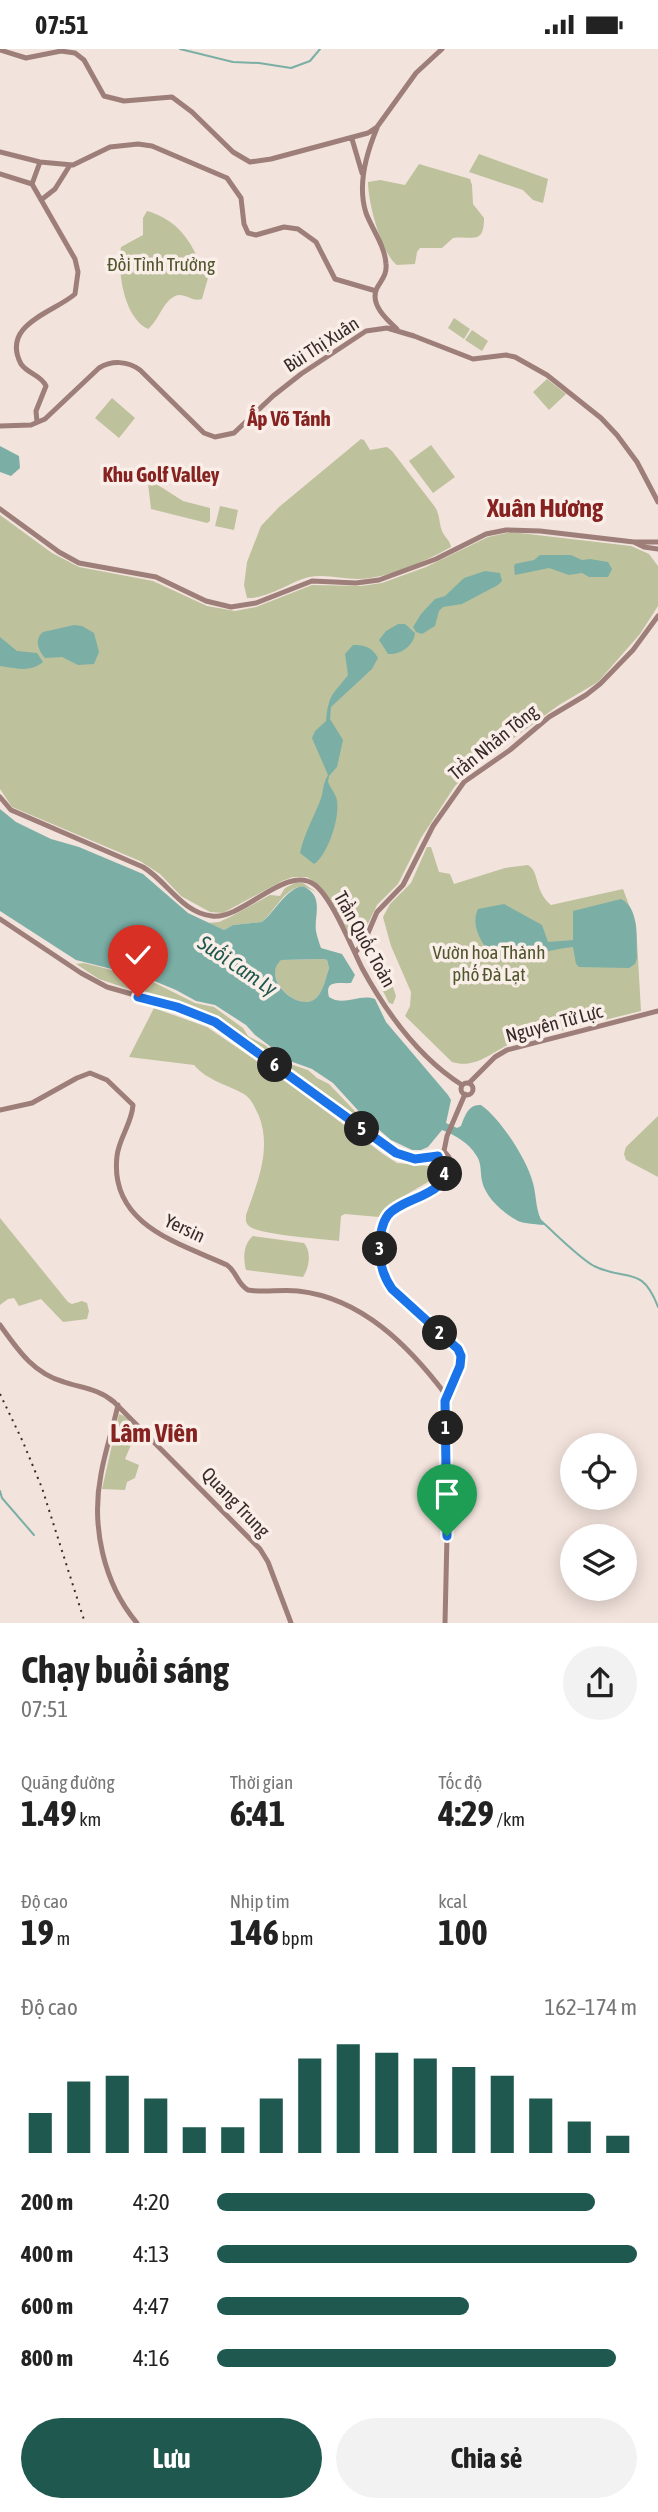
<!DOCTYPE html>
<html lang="vi">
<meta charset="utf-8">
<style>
body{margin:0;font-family:"Asap Condensed",sans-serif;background:#f2f2f2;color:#222;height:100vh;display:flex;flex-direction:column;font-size:26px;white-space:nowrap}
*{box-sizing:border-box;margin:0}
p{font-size:23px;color:#767676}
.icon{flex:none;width:38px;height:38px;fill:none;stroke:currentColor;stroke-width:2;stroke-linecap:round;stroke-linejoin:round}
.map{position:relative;height:1574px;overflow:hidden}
.side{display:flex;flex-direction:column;background:#fff;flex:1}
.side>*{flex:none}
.controls{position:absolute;left:560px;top:1384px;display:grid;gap:14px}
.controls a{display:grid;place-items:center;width:77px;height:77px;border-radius:50%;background:#fff;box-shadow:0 4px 18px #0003;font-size:35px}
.pin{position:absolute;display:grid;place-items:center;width:60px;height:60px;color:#fff;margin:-72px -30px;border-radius:50% 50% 50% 0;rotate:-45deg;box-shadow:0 0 7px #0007}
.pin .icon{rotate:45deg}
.km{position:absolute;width:35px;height:35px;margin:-18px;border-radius:50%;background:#222;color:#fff;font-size:19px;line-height:35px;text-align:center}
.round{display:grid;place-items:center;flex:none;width:74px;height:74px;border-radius:37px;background:#f2f2f2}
.summary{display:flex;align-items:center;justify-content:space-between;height:119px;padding:0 21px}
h1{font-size:38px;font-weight:700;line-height:52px}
.stats{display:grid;grid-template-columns:repeat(3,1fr);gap:10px;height:119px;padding:7px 21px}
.stats div{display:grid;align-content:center}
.stats b{font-size:35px;font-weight:700}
.stats small{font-size:19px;font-weight:400}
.stats p{font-size:19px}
.chart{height:196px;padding:14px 21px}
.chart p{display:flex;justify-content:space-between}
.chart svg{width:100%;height:126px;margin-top:7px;stroke:#1e584f;stroke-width:6}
.primary-button{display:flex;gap:14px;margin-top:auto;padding:14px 21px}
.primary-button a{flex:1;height:80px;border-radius:42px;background:#1e584f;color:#fff;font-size:28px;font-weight:700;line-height:80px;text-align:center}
.primary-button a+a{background:#f2f2f2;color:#222}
ul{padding:0 21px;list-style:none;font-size:23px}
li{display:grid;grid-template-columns:112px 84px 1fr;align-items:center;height:52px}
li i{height:18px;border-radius:9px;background:#1e584f}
.status{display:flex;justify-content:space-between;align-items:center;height:49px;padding:0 35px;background:#fff;direction:ltr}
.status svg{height:19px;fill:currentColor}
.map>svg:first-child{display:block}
.green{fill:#bdc19c}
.water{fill:#7bafa6;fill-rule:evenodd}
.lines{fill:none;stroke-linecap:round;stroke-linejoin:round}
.stream{stroke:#7bafa6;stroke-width:2}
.secondary{stroke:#9e7e79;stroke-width:5}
.rail{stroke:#372a28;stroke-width:2;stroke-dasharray:2 5;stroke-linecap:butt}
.route-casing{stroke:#fff;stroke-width:14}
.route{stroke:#1a73e8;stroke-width:9}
.labels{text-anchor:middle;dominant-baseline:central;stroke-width:7;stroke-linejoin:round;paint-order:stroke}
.park-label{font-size:19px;fill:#4f552c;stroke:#faeee8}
.street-label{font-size:19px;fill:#372a28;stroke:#faeee8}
.neighbourhood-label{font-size:21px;font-weight:bold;fill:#862321;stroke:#faeee8}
.water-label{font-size:21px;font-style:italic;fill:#1e584f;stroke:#faeee8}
.district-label{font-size:26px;font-weight:bold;fill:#862321;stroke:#faeee8}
</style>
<div class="status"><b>07:51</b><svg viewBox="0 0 49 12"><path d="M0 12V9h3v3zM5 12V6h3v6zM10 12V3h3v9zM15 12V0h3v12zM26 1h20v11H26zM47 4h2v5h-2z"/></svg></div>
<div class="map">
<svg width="658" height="1574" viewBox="0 0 658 1574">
<rect width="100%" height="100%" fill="#f2e3dc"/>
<path class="green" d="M479 105 548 130 543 154 533 151 523 141 469 123Z
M419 115 470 130 472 136 473 155 484 169C484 197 472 186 453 189L442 199H420L417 203 415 215 397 216C381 204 368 153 368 133L380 131 405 136Z
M147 162C172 169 188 186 198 210 202 218 201 223 208 229L202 250C193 253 188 246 179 246 164 248 159 272 148 280 124 269 117 222 121 198L143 186V169Z
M454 269 470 280 464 290 448 279Z
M472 281 488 292 482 302 465 291Z
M547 330 566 345 549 361 533 343Z
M112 349 135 369 119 389 95 369Z
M361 390 364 391 370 401 387 398 392 402 435 458C440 466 439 474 442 482 445 489 450 491 451 498 424 513 389 529 358 530 342 530 326 525 309 528 289 533 268 550 247 549L244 536 247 513 261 477 279 458Z
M431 396 455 428 433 444 409 412Z
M150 431 183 452 210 459V472L207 474 151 460 148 434Z
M220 457 238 461 234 481 215 477Z
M0 466 52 504 79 518 153 532 207 557 235 562 256 558 312 536 361 537 382 534 426 518 488 488 511 483 631 497 649 505 658 517V557L640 585 598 633 559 656 474 718 455 737 421 789 398 835 377 856 362 887 355 890 351 888 320 837 307 828H293L282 832 223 864 210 863 181 847 160 825 140 812 12 758 0 740Z
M427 798H431L439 823 450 825 454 835 505 819 528 816C540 823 534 842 551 856L623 840 636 875 641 962 515 993C494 1000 477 1021 452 1013L405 967 410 957 411 943 391 897 383 868 390 855 411 834Z
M295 834H303L316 843C311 841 305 837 300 838 284 840 273 864 262 873L233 876 224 881 208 874 219 873 232 867 270 846 280 847 285 839Z
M323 910 327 911 329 919C326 928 323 943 316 949 300 965 261 930 280 911Z
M84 914 147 930 195 954 214 958 243 979 248 987 265 996 287 1014 308 1021 317 1029 329 1035 372 1080 370 1084 197 963 99 930 76 915Z
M388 934 393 938 396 947 393 955 389 954 380 936Z
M154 959 207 978 277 1026 383 1105 397 1114 429 1117 433 1120V1130L397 1151 379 1168 345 1165 341 1167 339 1192C322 1190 258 1186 249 1177 245 1173 246 1171 246 1166 257 1134 272 1101 259 1067 255 1059 252 1050 244 1045 226 1035 208 1032 194 1016L129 1008Z
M658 1067V1128L626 1111 624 1105 626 1098Z
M0 1169 68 1253 72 1255 82 1252 87 1254 89 1262 87 1270 63 1273 41 1250 19 1257 14 1249 8 1250 0 1256Z
M253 1187 304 1194C312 1203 309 1219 303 1228L246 1221C243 1210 243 1195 253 1187Z
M119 1365 124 1367 138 1379 125 1410 139 1416 135 1429 127 1433 125 1441 102 1440Z"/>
<path class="water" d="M0 397 19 407 20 419 11 427 0 423Z
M540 506H571L582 511 590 510 608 513 612 520 608 528H589L582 524 569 526 549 519 515 526 514 518 515 515 534 511Z
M485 522 500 524 502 532 498 536 462 555 443 558 439 562 435 577 422 585 416 583 413 578 421 565 435 550 445 547 464 529Z
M398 575H405L415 584C414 597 400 606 388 605L379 591 386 582Z
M74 576 82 577 94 584 99 603 94 615 78 616 62 608 45 609C38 601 34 590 43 583Z
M0 588 17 602 37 604 43 613C30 624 15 619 0 617Z
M353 596C365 596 372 598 378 609L372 620 331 658 330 670 343 691 337 718 329 727 328 733C330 738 334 743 336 748 342 764 328 806 314 815L300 804C304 785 313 770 320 752 324 742 322 736 328 726L312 689 315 682 326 672C329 644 332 647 348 626L345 605Z
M0 760 16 773 51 790 79 798 143 825 188 864 224 881 233 876 262 873C273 864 280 850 293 841 299 837 303 836 308 840 323 850 314 868 316 882 317 888 319 893 321 899L342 905 355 926 351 934C340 935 324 930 329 948 344 958 359 944 375 950L386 973 448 1046 451 1051 446 1074 457 1079 461 1077C465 1067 468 1055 481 1056 501 1070 527 1111 533 1134 537 1149 535 1162 544 1176 536 1175 525 1175 518 1172 504 1165 485 1148 482 1132 480 1123 482 1114 476 1106 469 1094 455 1086 442 1081L428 1098 421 1101H412L391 1091 364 1068 333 1034 312 1020 290 1012 255 986 246 976 215 956 196 952 176 941 147 929 76 911 0 862ZM323 910 327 911 329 919C326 928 323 943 316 949 300 965 260 930 281 911Z
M621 850C640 859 636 891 637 909L635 915 629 919 579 918 576 915 573 898C546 900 524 912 496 912 485 898 469 879 478 860L504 855 542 876 548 893 573 891V862Z"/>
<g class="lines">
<path class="stream" d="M180 0 233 13 259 14 291 19 310 12 320 0
M540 1171C555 1184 578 1208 594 1217 626 1233 642 1215 658 1258
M0 1442 2 1449 34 1486"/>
<path class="secondary" d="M0 1 26 9 61 2 75 4 84 11 104 47 124 52 172 48 192 63 233 103 250 113 271 110 368 84 377 78 416 24 442 0
M377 79C366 105 357 136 366 164 372 180 385 197 386 215 387 226 382 230 377 239 369 255 387 271 397 280
M352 90 362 124
M0 103 40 113 73 116 110 98 138 95 152 97 227 129 241 149 244 175 248 184 256 186 284 178 298 180 316 193 335 230 376 242
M0 125 32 135
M32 135 75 210 78 223 75 245C55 263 0 275 21 315 28 325 41 326 46 337L36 362 37 373
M32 135 40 113
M41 151 55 140 70 116
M0 377 31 376 45 370 99 319C112 311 128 312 140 321L204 384 215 388 234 384 273 347 301 325 366 282 387 279 414 287 473 310 506 306 515 308 547 326 601 369 617 386 637 413 658 453
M0 460 59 503 79 514 156 528 206 552 231 558 256 554 312 532 356 534 379 531 436 510 486 485 506 481 540 482 634 493H658
M634 493 644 498 658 500
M0 748 11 761 143 818C167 832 182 864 212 867 243 871 287 814 315 836 332 849 352 899 362 919 387 965 418 1008 462 1036
M0 870 81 924 107 938 177 958 215 973 396 1104C413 1113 429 1110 444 1102L449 1108 447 1112 443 1114 438 1107
M355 904 365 891 377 863 403 836 433 777 464 733 510 701 549 668 586 646 600 635 633 601 658 567
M469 1034 495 1008 507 1001 658 962
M461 1040a6 6 0 1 1 12 0a6 6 0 1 1-12 0Z
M0 1061 32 1054 77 1029 90 1024 107 1031 133 1056C132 1074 119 1089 117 1107 109 1176 179 1194 227 1216 237 1223 237 1235 248 1241 264 1244 281 1240 298 1242 362 1249 409 1297 446 1346
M444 1102 447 1087 465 1045
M445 1114C452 1146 404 1147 389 1166 381 1175 380 1187 380 1198 379 1213 383 1227 392 1239L458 1300 462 1307 461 1317 445 1352 447 1487 445 1574
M0 1276C18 1301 33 1324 64 1333 82 1339 99 1340 114 1353L260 1500 268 1513 291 1574
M118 1356C113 1379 105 1402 101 1425 91 1476 103 1534 137 1574"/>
<path class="rail" d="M0 1345 23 1393 42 1439 85 1574"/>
</g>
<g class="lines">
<g class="route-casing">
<path id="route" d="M138 948 177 958 215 973 396 1104 415 1110 438 1107 440 1112 445 1114C452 1147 404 1147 388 1166 381 1175 380 1187 380 1198 379 1213 383 1227 392 1240L458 1300 461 1307 460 1317 445 1352 447 1487"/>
</g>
<use href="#route" class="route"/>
</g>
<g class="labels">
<g class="park-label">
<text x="161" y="215">Đồi Tỉnh Trưởng</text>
<text x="489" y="903">Vườn hoa Thành<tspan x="489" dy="22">phố Đà Lạt</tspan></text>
</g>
<g class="street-label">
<text transform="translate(321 295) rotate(-33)">Bùi Thị Xuân</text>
<text transform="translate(493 693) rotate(-39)">Trần Nhân Tông</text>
<text transform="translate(365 890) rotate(61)">Trần Quốc Toản</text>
<text transform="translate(554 974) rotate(-15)">Nguyên Tử Lực</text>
<text transform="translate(185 1179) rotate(25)">Yersin</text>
<text transform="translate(236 1453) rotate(46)">Quang Trung</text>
</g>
<g class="neighbourhood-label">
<text x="289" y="369">Ấp Võ Tánh</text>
<text x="161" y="425">Khu Golf Valley</text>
</g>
<g class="water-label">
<text transform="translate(238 916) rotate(34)">Suối Cam Ly</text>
</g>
<g class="district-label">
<text x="545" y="459">Xuân Hương</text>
<text x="154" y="1384">Lâm Viên</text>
</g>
</g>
</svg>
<div class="controls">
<a><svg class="icon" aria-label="locate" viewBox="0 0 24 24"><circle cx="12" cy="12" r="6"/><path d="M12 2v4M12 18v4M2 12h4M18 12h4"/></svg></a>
<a><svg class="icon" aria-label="layers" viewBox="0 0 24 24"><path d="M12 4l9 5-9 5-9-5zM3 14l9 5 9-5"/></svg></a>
</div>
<div class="pin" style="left:447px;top:1487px;background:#1e9e55"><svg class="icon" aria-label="arrive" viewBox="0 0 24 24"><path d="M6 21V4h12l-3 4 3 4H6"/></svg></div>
<div class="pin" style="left:138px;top:948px;background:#d93025"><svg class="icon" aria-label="check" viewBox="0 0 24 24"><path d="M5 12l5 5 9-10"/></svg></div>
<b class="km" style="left:446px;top:1379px">1</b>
<b class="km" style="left:440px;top:1284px">2</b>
<b class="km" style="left:380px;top:1200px">3</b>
<b class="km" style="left:445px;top:1125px">4</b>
<b class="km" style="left:362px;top:1080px">5</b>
<b class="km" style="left:275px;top:1016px">6</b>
</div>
<section class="side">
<div class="summary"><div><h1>Chạy buổi sáng</h1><p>07:51</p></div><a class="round"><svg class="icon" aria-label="share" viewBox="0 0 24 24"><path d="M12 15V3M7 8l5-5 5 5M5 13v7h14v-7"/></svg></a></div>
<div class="stats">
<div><p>Quãng đường</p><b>1.49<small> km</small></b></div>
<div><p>Thời gian</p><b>6:41</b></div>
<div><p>Tốc độ</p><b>4:29<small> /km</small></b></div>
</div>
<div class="stats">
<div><p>Độ cao</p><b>19<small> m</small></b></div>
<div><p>Nhịp tim</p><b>146<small> bpm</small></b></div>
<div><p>kcal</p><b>100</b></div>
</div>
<div class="chart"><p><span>Độ cao</span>162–174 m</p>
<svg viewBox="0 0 160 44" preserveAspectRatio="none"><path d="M5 44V30M15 44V19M25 44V17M35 44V25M45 44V35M55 44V35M65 44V25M75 44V11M85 44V6M95 44V9M105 44V11M115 44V14M125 44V17M135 44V25M145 44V33M155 44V38"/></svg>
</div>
<ul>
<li><b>200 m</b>4:20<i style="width:90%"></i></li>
<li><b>400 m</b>4:13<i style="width:100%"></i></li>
<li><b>600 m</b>4:47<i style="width:60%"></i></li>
<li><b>800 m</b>4:16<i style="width:95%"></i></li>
</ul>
<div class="primary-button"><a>Lưu</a><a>Chia sẻ</a></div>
</section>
